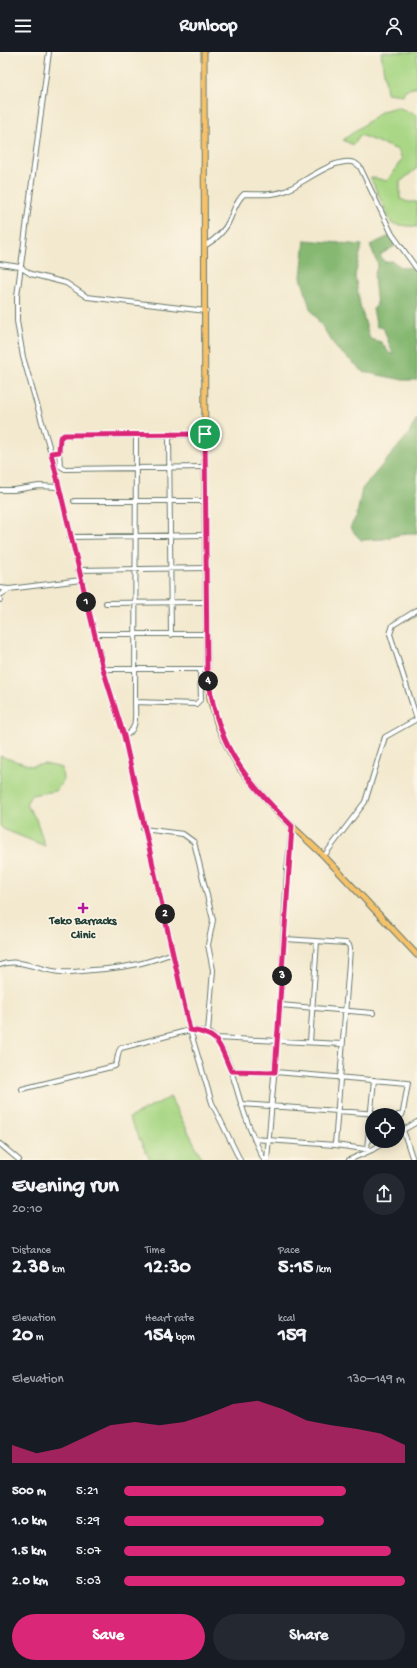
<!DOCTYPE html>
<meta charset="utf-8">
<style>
body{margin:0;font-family:"Gochi Hand",sans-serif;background:#242831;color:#f1f3f6;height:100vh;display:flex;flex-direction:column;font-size:15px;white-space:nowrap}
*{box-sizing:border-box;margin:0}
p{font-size:13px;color:#9ea1a6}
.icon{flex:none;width:22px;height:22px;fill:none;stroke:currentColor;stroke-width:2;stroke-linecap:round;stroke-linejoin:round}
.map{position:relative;height:1108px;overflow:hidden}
.details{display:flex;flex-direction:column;background:#171b24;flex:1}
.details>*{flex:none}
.tools{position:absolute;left:365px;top:1056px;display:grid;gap:8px}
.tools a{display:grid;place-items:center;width:40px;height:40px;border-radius:50%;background:#171b24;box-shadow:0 2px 10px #0003;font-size:20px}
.pin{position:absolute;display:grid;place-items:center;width:34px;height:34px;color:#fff;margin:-17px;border:2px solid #fff;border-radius:50%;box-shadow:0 1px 4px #0007}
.km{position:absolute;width:20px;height:20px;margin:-10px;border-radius:50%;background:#222;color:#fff;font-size:11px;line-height:20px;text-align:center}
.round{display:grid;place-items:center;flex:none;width:42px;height:42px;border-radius:21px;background:#242831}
.headline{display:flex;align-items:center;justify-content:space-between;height:68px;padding:0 12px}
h1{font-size:22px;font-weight:800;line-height:30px}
.stats{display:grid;grid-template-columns:repeat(3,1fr);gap:6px;height:68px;padding:4px 12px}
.stats div{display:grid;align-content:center}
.stats b{font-size:20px;font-weight:800}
.stats small{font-size:11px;font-weight:400}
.stats p{font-size:11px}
.chart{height:112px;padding:8px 12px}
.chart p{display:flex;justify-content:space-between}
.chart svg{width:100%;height:72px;margin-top:4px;fill:#db2777;opacity:.7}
.action{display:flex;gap:8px;margin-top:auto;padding:8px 12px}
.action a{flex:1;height:46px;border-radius:24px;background:#db2777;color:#fff;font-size:16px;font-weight:800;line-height:46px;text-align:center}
.action a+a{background:#242831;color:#f1f3f6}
ul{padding:0 12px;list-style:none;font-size:13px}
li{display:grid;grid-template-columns:64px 48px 1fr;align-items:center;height:30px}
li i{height:10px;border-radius:5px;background:#db2777}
header{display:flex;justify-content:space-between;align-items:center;height:52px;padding:0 12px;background:#171b24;font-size:18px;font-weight:800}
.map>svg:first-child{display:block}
.green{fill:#a9d785;stroke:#648a5c}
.forest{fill:#86b872;stroke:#527a53}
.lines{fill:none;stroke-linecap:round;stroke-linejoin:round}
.minor-casing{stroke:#69796a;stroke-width:6}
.major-casing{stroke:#69796a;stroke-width:7}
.minor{stroke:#fff;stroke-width:4}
.major{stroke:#f5c16b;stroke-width:5}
.route-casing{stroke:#fff;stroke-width:8}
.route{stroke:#db2777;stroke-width:5}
.poi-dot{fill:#b5179e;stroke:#fcf5e5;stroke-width:1.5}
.labels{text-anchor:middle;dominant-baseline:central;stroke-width:3;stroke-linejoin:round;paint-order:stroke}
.poi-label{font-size:12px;font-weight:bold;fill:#1f3d34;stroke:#fcf5e5}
</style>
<header><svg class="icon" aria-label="menu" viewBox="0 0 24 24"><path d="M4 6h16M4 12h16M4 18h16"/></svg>Runloop<svg class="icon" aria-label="person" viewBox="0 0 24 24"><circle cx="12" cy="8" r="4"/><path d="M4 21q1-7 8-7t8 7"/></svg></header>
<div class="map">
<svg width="417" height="1108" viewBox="0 0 417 1108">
<rect width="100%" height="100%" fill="#fcf5e5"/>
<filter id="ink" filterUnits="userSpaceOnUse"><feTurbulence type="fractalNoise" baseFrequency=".025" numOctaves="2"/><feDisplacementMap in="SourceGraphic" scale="8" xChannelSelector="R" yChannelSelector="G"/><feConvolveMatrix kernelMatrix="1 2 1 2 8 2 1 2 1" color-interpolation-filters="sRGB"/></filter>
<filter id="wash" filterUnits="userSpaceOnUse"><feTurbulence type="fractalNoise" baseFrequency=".012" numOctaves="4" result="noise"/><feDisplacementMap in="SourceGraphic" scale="16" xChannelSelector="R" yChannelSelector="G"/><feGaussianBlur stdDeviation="0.9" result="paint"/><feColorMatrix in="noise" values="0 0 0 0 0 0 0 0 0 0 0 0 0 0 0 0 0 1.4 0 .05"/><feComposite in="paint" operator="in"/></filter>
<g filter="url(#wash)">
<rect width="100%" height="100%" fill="#f3e9cf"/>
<path class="green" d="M381 0H417V35L405 38 403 43 387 41Z
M397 55 417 63V116L400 130V147L408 150H417V175L392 172 371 127V125L387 129 402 107 398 98 360 83 353 93 343 88 382 59Z
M0 704 31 714 45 712 62 716 63 729 56 739 31 743 26 752 36 767 45 794 3 777 0 774Z
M170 1045 203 1108H150L129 1066Z"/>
<path class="forest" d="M392 183 395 194 380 203 384 210 392 209 403 216 417 215V328H403L364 320 337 297 310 256 301 225 305 188 362 193 355 224 360 253 370 287 381 290 390 302H393L383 275H377L373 257 377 253 374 225 378 212 370 193Z
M417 366V481H406L383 487 361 488 350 476 357 463 362 437 408 383Z"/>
</g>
<g filter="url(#ink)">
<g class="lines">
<g class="minor-casing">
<path id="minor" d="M49 0 17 244V269L23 305 51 401 103 617 124 684 190 978 212 1051 240 1108
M204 194C215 188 225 179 230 167 234 158 236 149 244 142 257 142 272 144 285 139 301 133 345 96 360 115L392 182 417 217
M0 212 20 215 31 222 66 231 87 245 206 259
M169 382 171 583
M59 400 60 414 65 417 205 415
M51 401 59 400 60 386 64 383H205
M0 438H14L39 434 58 435
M74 449H205
M70 485 205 483
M78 518 206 516
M0 536 9 537 81 528
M0 543 8 538
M0 547V548
M106 551 206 550
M94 582H206
M103 617H207
M135 650 196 652 201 647 200 617
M417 667 390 582 393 573 417 558
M124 684C138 679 135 663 135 650L136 383
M143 777 183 782 194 790 213 868 208 893 213 918 208 980C227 994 234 1030 241 1051 247 1071 255 1090 264 1108
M324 804 365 750 385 685 417 667
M285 887 346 891 349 893 350 897 335 1093
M0 913C19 905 41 919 60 920 71 921 82 919 93 918 124 916 144 912 173 901
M280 953 373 961
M215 986 342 992
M310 990 317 889
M231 1019 275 1020 408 1031 403 1060 402 1063H398
M22 1037 115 1014C119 1008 116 1001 121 996L190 978 208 980
M241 1052 392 1063
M403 1078 413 1108
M398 1081 417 1070
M254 1087 335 1093 372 1098
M0 1092 19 1108
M367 1097 374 1028
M267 1108 280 953 287 819 292 774
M349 1108 372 1098 386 1089"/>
</g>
<g class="major-casing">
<path id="major" d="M204 0 205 449 207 617 210 647 218 674 230 700 240 717 277 760 324 804 417 903"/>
</g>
<use href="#minor" class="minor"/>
<use href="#major" class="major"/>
</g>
</g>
<g class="lines" filter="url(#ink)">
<g class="route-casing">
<path id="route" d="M205 382 207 617C216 692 240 722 292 774L275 1020 231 1019C219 993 221 982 190 978L124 684 103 617 51 401 59 400 60 386 64 383Z"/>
</g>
<use href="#route" class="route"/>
</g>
<path class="poi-dot" d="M81 850h4v4h4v4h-4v4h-4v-4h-4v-4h4z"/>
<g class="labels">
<g class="poi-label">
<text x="83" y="870">Teko Barracks<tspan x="83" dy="14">Clinic</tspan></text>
</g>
</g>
</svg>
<div class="tools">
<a><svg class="icon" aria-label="locate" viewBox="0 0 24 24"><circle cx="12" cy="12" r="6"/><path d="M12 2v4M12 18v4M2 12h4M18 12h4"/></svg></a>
</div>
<div class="pin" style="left:205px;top:382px;background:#1e9e55"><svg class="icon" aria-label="arrive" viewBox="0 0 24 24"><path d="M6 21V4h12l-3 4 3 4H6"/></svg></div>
<b class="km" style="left:86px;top:550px">1</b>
<b class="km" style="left:165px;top:862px">2</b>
<b class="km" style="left:282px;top:924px">3</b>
<b class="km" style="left:208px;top:629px">4</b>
</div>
<section class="details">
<div class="headline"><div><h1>Evening run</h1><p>20:10</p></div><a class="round"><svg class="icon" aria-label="share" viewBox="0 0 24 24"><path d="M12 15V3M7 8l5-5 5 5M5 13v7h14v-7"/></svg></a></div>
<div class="stats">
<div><p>Distance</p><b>2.38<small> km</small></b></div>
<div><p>Time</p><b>12:30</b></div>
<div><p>Pace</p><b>5:15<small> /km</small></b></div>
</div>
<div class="stats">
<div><p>Elevation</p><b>20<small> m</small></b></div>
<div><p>Heart rate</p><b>154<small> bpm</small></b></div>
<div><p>kcal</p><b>159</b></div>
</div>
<div class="chart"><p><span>Elevation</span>130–149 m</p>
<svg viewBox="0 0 160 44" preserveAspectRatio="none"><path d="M0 44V33L10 38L20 35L30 28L40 21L50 19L60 21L70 19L80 14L90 8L100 6L110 11L120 18L130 21L140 23L150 26L160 33V44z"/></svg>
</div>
<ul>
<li><b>500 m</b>5:21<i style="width:79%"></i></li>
<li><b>1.0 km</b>5:29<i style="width:71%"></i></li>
<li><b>1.5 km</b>5:07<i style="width:95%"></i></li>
<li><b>2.0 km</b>5:03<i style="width:100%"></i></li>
</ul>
<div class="action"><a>Save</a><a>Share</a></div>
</section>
